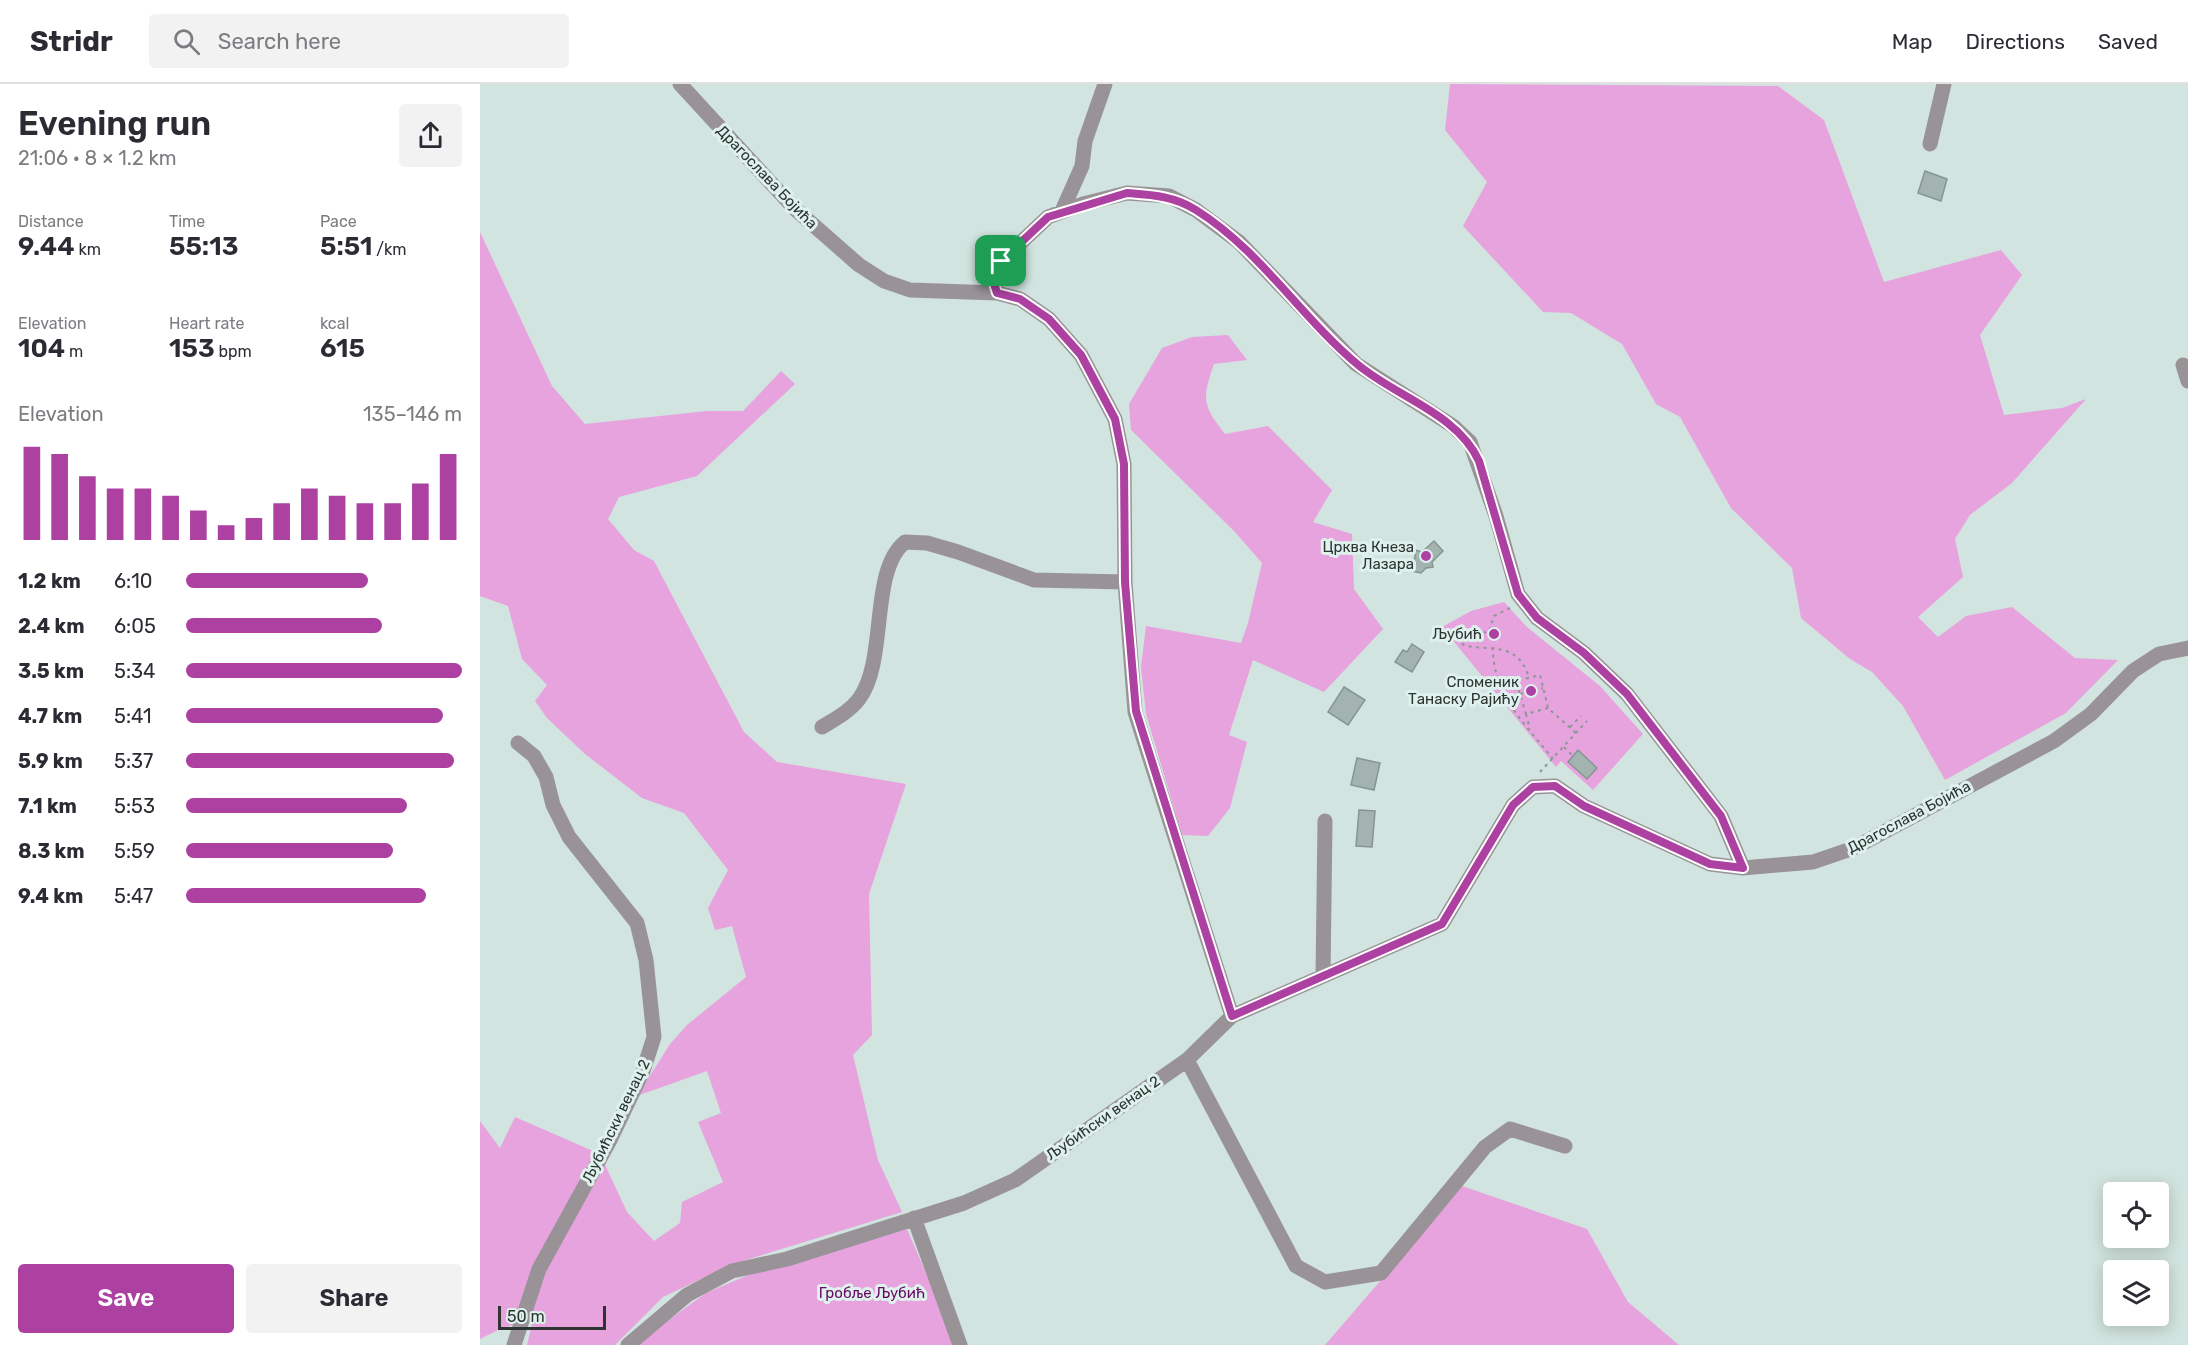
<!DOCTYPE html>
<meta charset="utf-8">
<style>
body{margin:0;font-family:Rubik,sans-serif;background:#f2f2f3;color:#2b2b33;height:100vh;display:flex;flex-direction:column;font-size:22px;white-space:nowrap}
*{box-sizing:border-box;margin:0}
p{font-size:20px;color:#7c7c81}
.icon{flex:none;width:33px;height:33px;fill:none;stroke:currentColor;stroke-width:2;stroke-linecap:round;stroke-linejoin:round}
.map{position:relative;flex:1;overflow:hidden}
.sheet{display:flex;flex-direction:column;background:#fff;width:480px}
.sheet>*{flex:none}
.fabs{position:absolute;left:1623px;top:1098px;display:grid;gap:12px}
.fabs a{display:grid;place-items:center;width:66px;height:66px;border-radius:6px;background:#fff;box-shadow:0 3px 15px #0003;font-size:30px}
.scale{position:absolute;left:18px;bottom:15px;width:108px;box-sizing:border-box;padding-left:6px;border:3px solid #2d3432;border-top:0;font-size:16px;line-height:21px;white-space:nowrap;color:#2d3432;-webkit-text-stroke:4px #dff1ed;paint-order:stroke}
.pin{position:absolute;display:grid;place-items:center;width:51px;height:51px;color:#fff;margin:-26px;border-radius:12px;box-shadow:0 3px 9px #0006}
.round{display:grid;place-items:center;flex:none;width:63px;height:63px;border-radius:6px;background:#f2f2f3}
.head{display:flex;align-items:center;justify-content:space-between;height:102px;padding:0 18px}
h1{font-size:33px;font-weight:600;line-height:45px}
.metrics{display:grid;grid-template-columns:repeat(3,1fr);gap:9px;height:102px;padding:6px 18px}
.metrics div{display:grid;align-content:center}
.metrics b{font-size:26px;font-weight:600}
.metrics small{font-size:16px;font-weight:400}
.metrics p{font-size:16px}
.chart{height:168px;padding:12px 18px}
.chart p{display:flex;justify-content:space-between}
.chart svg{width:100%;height:108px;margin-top:6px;stroke:#ac41a2;stroke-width:6}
.action{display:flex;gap:12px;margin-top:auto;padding:12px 18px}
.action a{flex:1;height:69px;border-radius:6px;background:#ac41a2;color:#fff;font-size:24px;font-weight:600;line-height:69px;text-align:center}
.action a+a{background:#f2f2f3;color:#2b2b33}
ul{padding:0 18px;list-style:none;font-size:20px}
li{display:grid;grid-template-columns:96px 72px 1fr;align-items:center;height:45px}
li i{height:15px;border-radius:8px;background:#ac41a2}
header{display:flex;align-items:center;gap:36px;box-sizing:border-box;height:84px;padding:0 30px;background:#fff;border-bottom:2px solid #e1e1e2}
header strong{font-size:28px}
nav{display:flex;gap:33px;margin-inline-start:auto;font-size:21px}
.search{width:420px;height:54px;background:#f2f2f3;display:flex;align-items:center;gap:15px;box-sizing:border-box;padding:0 21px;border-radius:6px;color:#7c7c81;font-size:22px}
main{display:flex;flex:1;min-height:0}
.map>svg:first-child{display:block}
.green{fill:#e7a3de}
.building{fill:#a3b4b0;stroke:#859692;stroke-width:1.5}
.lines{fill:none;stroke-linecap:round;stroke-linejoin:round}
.path{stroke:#8a9793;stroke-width:2;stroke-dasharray:3 4.5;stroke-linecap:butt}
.minor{stroke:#999398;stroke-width:15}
.route-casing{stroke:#fff;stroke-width:12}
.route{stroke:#ac41a2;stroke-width:8}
.poi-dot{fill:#ac41a2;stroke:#dff1ed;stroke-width:2}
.labels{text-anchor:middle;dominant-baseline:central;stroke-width:6;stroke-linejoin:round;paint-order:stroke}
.street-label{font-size:15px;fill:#2d3432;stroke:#dff1ed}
.poi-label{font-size:15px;fill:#2d3432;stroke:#dff1ed;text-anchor:end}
.park-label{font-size:15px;fill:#670761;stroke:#dff1ed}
</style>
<header>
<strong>Stridr</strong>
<div class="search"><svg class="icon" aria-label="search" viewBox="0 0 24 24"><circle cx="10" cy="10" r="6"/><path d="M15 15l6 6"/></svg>Search here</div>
<nav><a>Map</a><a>Directions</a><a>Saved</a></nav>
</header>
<main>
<section class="sheet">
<div class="head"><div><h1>Evening run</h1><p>21:06 · 8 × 1.2 km</p></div><a class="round"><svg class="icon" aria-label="share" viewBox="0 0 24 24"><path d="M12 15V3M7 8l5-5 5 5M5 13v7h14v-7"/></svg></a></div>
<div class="metrics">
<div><p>Distance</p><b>9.44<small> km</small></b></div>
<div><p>Time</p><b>55:13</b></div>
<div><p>Pace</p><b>5:51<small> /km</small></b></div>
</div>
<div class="metrics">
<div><p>Elevation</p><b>104<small> m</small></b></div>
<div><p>Heart rate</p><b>153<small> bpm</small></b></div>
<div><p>kcal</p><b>615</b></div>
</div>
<div class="chart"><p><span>Elevation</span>135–146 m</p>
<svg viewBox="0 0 160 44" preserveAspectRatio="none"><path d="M5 44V6M15 44V9M25 44V18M35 44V23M45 44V23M55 44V26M65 44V32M75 44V38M85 44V35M95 44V29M105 44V23M115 44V26M125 44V29M135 44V29M145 44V21M155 44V9"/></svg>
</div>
<ul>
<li><b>1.2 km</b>6:10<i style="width:66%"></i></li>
<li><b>2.4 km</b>6:05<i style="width:71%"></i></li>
<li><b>3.5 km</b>5:34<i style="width:100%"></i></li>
<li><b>4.7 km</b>5:41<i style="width:93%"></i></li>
<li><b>5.9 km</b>5:37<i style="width:97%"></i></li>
<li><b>7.1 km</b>5:53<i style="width:80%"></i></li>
<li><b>8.3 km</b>5:59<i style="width:75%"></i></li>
<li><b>9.4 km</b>5:47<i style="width:87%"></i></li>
</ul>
<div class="action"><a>Save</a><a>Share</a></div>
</section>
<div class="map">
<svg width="1708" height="1261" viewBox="0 0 1708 1261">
<rect width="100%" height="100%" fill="#d2e4df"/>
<path class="green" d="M970 0 1298 2 1344 36 1404 198 1521 166 1542 191 1500 251 1524 331 1582 324 1606 315 1532 399 1490 431 1475 455 1483 493 1438 533 1458 553 1486 532 1532 523 1595 574 1638 576 1586 629 1465 696 1423 622 1392 588 1370 575 1321 534 1312 484 1251 424 1200 333 1176 320 1142 260 1091 229 1063 228 983 142 1007 98 965 46Z
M0 148 72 302 105 340 227 327H263L301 287 315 300 217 392 139 413 128 435 154 466 174 477 264 648 297 678 426 700 389 810 392 951 373 971 398 1076 422 1128 253 1180 183 1213 135 1261H47L53 1235 20 1245 0 1255V1037L20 1064 35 1033 120 1070 147 1128 174 1157 200 1139 202 1118 243 1098 218 1038 241 1029 227 987 157 1012 190 960 207 941 266 893 252 842 235 846 228 824 248 786 204 729 162 714 105 670 67 634 55 617 67 601 42 575 28 522 0 512Z
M748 251 767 276 734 280C722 315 722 321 745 350L788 342 852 406 833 438 872 450 874 505 903 545 844 608 773 576 749 651 767 658 750 724 728 752 702 751 666 630 661 583 666 542 761 559 768 539 782 479 755 448 651 346 649 320 682 264 712 253Z
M1024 518 1047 543 1120 602 1163 650 1113 706 1081 677 1076 683 962 543 991 527Z
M982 1102 1107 1145 1148 1218 1199 1261H845Z
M427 1145 477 1261H154L226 1209 268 1191Z"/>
<path class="building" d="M1445 87 1467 95 1461 117 1438 109Z
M954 457 963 467 952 478 953 483 946 484 941 489 932 487 930 480 935 474V466L942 468Z
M932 560 944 568 932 588 915 578 923 566 927 568Z
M864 603 885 616 868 641 848 628Z
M1098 666 1117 684 1107 695 1088 678Z
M877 674 900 679 894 706 871 701Z
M879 726 895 727 892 763 876 762Z"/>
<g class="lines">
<path class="path" d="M1030 524 1014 532 1009 548 981 550 978 557C995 573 1036 549 1049 594
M1013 563C1012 610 1046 641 1073 675
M1054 607 1063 604
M1040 610 1049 608
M1068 624 1046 630 1036 597 1060 591 1068 624 1096 649
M1046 630 1050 645
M1090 643 1101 632
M1084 663 1092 671
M1060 688 1107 637"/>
<path class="minor" d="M200 0 314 124 379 181 404 197 430 206 517 209 540 215 569 235 601 271 635 335 644 380 645 498 655 628 752 932
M1450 60 1464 0
M582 127 602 82 605 57 625 0
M517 209 513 196 521 177 568 133 603 120 647 109 689 112 716 126 759 158 876 280 973 342 990 358 1016 432 1038 510 1057 534 1104 569 1147 610 1241 732 1263 784
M1703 281 1708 297
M342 643C355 635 369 628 379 615 408 576 389 487 425 458L447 459 478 468 554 496 645 498
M843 892 845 737
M707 976 816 1182 845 1198 901 1189 1005 1063 1030 1045 1085 1062
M434 1134 480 1261
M34 1261 59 1185 129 1058 163 987 174 953 166 876 157 839 89 753 73 721 66 693 54 672 38 659
M148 1261 207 1211 252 1187 307 1175 484 1119 535 1096 707 976 752 932 962 840 1033 721 1053 703 1075 702 1104 722 1230 780 1263 784 1333 778 1374 764 1574 657 1611 630 1653 587 1679 570 1708 564"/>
</g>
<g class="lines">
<g class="route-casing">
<path id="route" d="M647 109C673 111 694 112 716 126 780 166 820 232 877 280 916 313 977 329 999 377L1038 510 1057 534 1104 569 1147 610 1241 732 1263 784 1230 780 1104 722 1075 702 1053 703 1033 721 962 840 752 932 656 627 645 498 644 380 635 335 601 271 569 235 540 215 517 209 513 196 521 177 568 133Z"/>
</g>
<use href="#route" class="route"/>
</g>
<g class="poi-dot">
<circle cx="946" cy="472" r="6"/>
<circle cx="1014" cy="550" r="6"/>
<circle cx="1051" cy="607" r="6"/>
</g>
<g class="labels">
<g class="street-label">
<text transform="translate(287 93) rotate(46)">Драгослава Бојића</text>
<text transform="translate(1429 733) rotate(-28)">Драгослава Бојића</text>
<text transform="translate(623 1034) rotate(-35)">Љубићски венац 2</text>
<text transform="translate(136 1037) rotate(-64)">Љубићски венац 2</text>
</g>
<g class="poi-label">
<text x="934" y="463">Црква Кнеза<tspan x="934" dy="17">Лазара</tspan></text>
<text x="1002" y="550">Љубић</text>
<text x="1039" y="598">Споменик<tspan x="1039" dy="17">Танаску Рајићу</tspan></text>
</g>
<g class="park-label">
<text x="392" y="1209">Гробље Љубић</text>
</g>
</g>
</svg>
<div class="fabs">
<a><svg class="icon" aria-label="locate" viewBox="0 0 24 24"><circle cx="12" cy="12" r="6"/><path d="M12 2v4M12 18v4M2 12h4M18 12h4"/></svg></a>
<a><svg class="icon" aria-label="layers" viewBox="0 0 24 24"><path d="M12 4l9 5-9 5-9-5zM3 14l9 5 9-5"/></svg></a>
</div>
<div class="scale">50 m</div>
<div class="pin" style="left:521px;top:177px;background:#1e9e55"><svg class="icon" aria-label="arrive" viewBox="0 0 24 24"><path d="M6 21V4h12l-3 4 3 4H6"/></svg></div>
</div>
</main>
